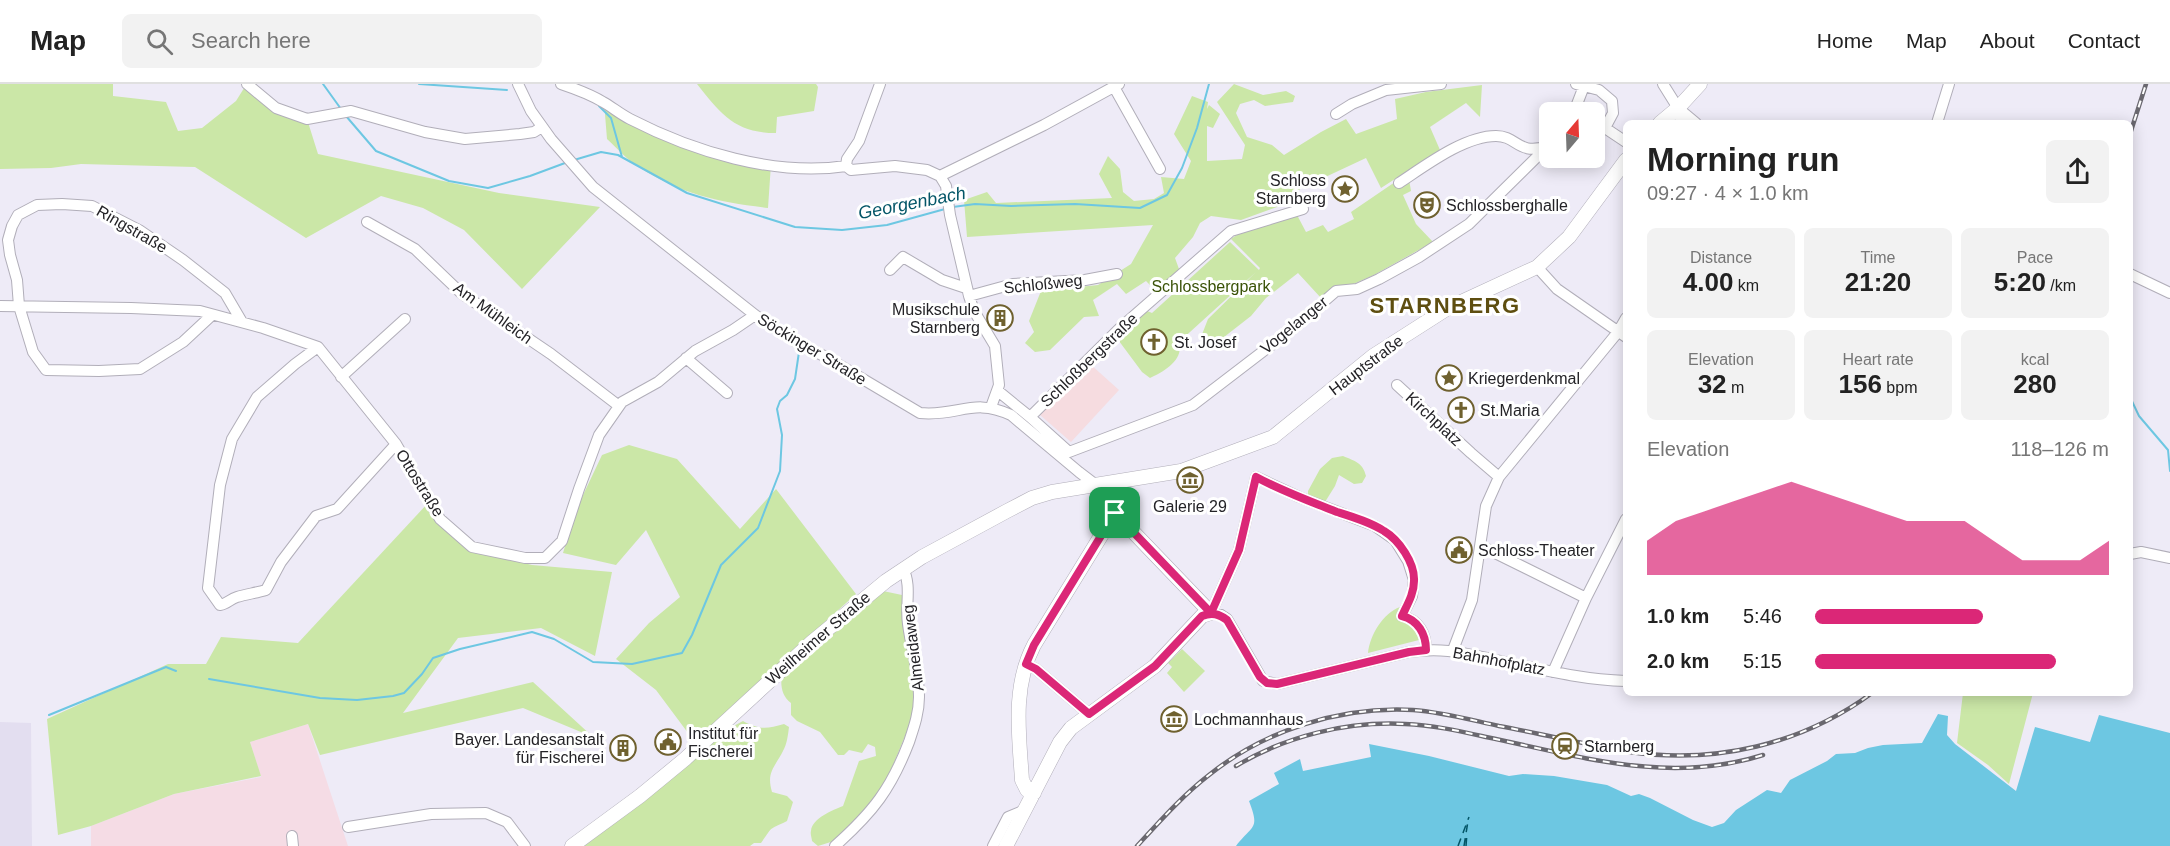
<!DOCTYPE html>
<meta charset="utf-8">
<style>
body{margin:0;font-family:Arial,sans-serif;background:#f2f2f2;color:#222;height:100vh;display:flex;flex-direction:column;font-size:22px;white-space:nowrap}
*{box-sizing:border-box;margin:0}
p{font-size:20px;color:#767676}
.icon{flex:none;width:33px;height:33px;fill:none;stroke:currentColor;stroke-width:2;stroke-linecap:round;stroke-linejoin:round}
.map{position:relative;flex:1;overflow:hidden}
.side{position:absolute;left:1623px;top:36px;width:510px;height:576px;display:flex;flex-direction:column;background:#fff;border-radius:9px;box-shadow:0 3px 15px #0003}
.side>*{flex:none}
.needle{width:39px;rotate:19deg}
.tools{position:absolute;left:1539px;top:18px;display:grid;gap:12px}
.tools a{display:grid;place-items:center;width:66px;height:66px;border-radius:9px;background:#fff;box-shadow:0 3px 15px #0003;font-size:30px}
.pin{position:absolute;display:grid;place-items:center;width:51px;height:51px;color:#fff;margin:-26px;border-radius:12px;box-shadow:0 3px 9px #0006}
.round{display:grid;place-items:center;flex:none;width:63px;height:63px;border-radius:9px;background:#f2f2f2}
.head{display:flex;align-items:center;justify-content:space-between;height:102px;padding:0 24px}
h1{font-size:33px;font-weight:700;line-height:45px}
.stats{display:grid;grid-template-columns:repeat(3,1fr);gap:9px;height:102px;padding:6px 24px}
.stats div{display:grid;align-content:center;border-radius:9px;background:#f2f2f2;text-align:center}
.stats b{font-size:26px;font-weight:700}
.stats small{font-size:16px;font-weight:400}
.stats p{font-size:16px}
.chart{height:168px;padding:12px 24px}
.chart p{display:flex;justify-content:space-between}
.chart svg{width:100%;height:108px;margin-top:6px;fill:#db2777;opacity:.7}
ul{padding:0 24px;list-style:none;font-size:20px}
li{display:grid;grid-template-columns:96px 72px 1fr;align-items:center;height:45px}
li i{height:15px;border-radius:8px;background:#db2777}
header{display:flex;align-items:center;gap:36px;box-sizing:border-box;height:84px;padding:0 30px;background:#fff;border-bottom:2px solid #e0e0e0}
header strong{font-size:28px}
nav{display:flex;gap:33px;margin-inline-start:auto;font-size:21px}
.search{width:420px;height:54px;background:#f2f2f2;display:flex;align-items:center;gap:15px;box-sizing:border-box;padding:0 21px;border-radius:9px;color:#767676;font-size:22px}
.map>svg:first-child{display:block}
.commercial{fill:#f5dce5}
.built{fill:#e3def0}
.education{fill:#f6dce0}
.green{fill:#cbe7a7}
.water{fill:#6dc7e2}
.lines{fill:none;stroke-linecap:round;stroke-linejoin:round}
.stream{stroke:#6dc7e2;stroke-width:2}
.ferry{stroke:#035567;stroke-width:1.5;stroke-dasharray:8 6;stroke-linecap:butt}
.minor-casing{stroke:#b1aeb9;stroke-width:12}
.major-casing{stroke:#b1aeb9;stroke-width:15}
.minor{stroke:#fff;stroke-width:10}
.major{stroke:#fff;stroke-width:14}
.rail-casing{stroke:#6a686f;stroke-width:4.5}
.rail{stroke:#fff;stroke-width:2;stroke-dasharray:7;stroke-linecap:butt}
.route-casing{stroke:#fff;stroke-width:12}
.route{stroke:#db2777;stroke-width:8}
.labels{text-anchor:middle;dominant-baseline:central;stroke-width:6;stroke-linejoin:round;paint-order:stroke}
.poi-label{font-size:16px;fill:#242327;stroke:#fff;text-anchor:start}
.street-label{font-size:16px;fill:#242327;stroke:#fff}
.park-label{font-size:16px;fill:#3a5207;stroke:#fff}
.water-label{font-size:18px;font-style:italic;fill:#035567;stroke:#fff}
.district-label{font-size:22px;font-weight:bold;letter-spacing:1.5px;fill:#5e4e10;stroke:#fff}
</style>
<header>
<strong>Map</strong>
<div class="search"><svg class="icon" aria-label="search" viewBox="0 0 24 24"><circle cx="10" cy="10" r="6"/><path d="M15 15l6 6"/></svg>Search here</div>
<nav><a>Home</a><a>Map</a><a>About</a><a>Contact</a></nav>
</header>
<div class="map">
<svg width="2170" height="762" viewBox="0 0 2170 762">
<rect width="100%" height="100%" fill="#eeebf7"/>
<path class="commercial" d="M308 640 348 762H91V742L174 710 261 693 250 658Z"/>
<path class="built" d="M0 638 31 639 32 762H0Z"/>
<path class="education" d="M1090 280 1119 306 1071 358 1039 330Z"/>
<path class="green" d="M0 0H113V12L166 18 178 47 202 44 236 17 246 1 276 24 307 35 318 70 499 109 600 123 522 205 464 146 423 124 381 112 306 154 195 83 81 80 51 84 0 85Z
M697 0H816L818 3 814 27 777 33 776 49C735 49 721 30 697 0Z
M1234 0 1263 11 1286 7 1295 12 1293 18 1265 22 1254 16 1240 20 1236 29 1247 53 1272 61 1284 71 1321 48 1346 35 1356 50 1397 35 1395 15 1426 8 1482 1 1480 33 1466 19 1430 43 1440 66 1381 104 1366 74 1319 96 1316 93 1302 102 1291 118 1241 136 1211 132 1200 139 1193 153 1175 174 1179 185 1156 207 1146 197 1126 210 1117 200 1093 216 1099 232 1084 233 1050 266 1035 268 1025 259 1034 248 1029 237 1041 207 1098 201 1131 180 1153 141 967 153 964 116 987 108 996 119 1112 114 1099 90 1108 72 1120 85 1123 108 1134 117 1154 115 1164 109 1161 93 1184 95 1191 77 1174 50 1192 12 1208 18 1207 25 1209 21 1220 30 1213 44 1207 42V77L1242 75 1245 61 1217 18Z
M604 18 664 51 771 80 768 124C719 118 682 111 639 83 627 76 617 64 607 55Z
M1409 95 1411 107 1403 111 1416 140 1433 158 1374 191 1321 214 1298 189 1266 214 1251 232 1210 264 1201 253 1208 235 1256 188 1179 258C1184 276 1165 287 1150 294L1142 288 1116 253 1145 226 1152 229 1230 158 1259 186 1260 184 1231 155 1241 148 1297 131 1306 148 1323 141 1328 148 1354 135 1351 128 1395 98Z
M629 361 677 375 740 445 776 405 856 510 694 657 656 606 616 575 649 539 680 513 646 446 616 481 563 469 575 428 602 371Z
M1343 372C1355 377 1363 379 1366 392L1362 399 1354 400 1339 391 1335 402 1325 418 1313 416 1308 411V407L1320 385 1332 374Z
M428 419 471 466 532 481 612 488 595 572 541 544 458 554 403 629 533 598 593 653 523 624 320 671 308 640 250 658 261 692 174 710 91 742 58 751 47 635 168 580H206L221 553 298 559Z
M883 507 902 511 913 578 915 620 912 635 885 701 863 728 834 757 818 762 812 757C812 754 810 750 811 747 812 734 833 726 843 722L859 677 876 672 875 663 868 660 862 669 849 666 844 671H838L820 648 797 637 791 631V619C782 612 780 602 782 590Z
M1400 523 1402 537C1411 541 1416 546 1419 556L1368 569C1370 551 1383 529 1400 523Z
M1182 565 1205 587 1184 608 1167 589 1172 583 1168 579Z
M1963 609H2033L2009 700 1988 681 1957 659Z
M743 637C759 646 767 645 784 640L789 643C788 651 787 660 783 667 775 683 766 688 772 708L787 712 793 718 787 737C767 747 774 741 761 759H754L750 762H584L646 716 728 645Z"/>
<path class="water" d="M1938 630 1948 632 1947 651 1955 660 2016 707 2035 643 2090 658 2099 631 2170 649V762H1236C1253 740 1260 746 1249 717L1279 700 1274 689 1300 675 1303 687 1371 673 1369 660 1429 672 1509 692 1523 690 1554 692 1607 701 1631 712 1639 710 1650 714 1693 736 1712 743 1724 739 1736 726 1767 706 1781 709 1790 696 1827 677 1836 670 1855 669 1868 664 1883 661 1922 659Z"/>
<g class="lines">
<path class="stream" d="M323 0 341 25
M419 0 507 6
M599 22 611 34 622 73
M346 32 376 67 449 97 488 104 530 92 565 79
M574 76 601 68 618 71 687 109 795 143 842 146 887 141 945 125
M953 123 975 120 1011 122 1075 120 1140 124 1167 111 1182 84 1197 44 1209 0
M2130 313 2139 332 2168 366 2170 387
M209 595 320 614 357 616 393 612 404 609 422 590 433 574 460 565 532 548 554 555 593 578 632 580 682 569 692 551 721 481 758 444 780 387 782 351 777 325 780 317 787 311 795 295 799 268
M49 631 166 583 176 587"/>
<path class="ferry" d="M1458 762 1469 733
M1464 762 1468 737
M1466 762 1467 749"/>
<g class="minor-casing">
<path id="minor" d="M247 0 276 24 307 35 351 27 425 48 465 55 520 50 534 48 542 43
M518 0 531 27 551 55 593 103 755 231 799 260 824 272 920 329C958 333 973 313 1011 331L1079 388 1096 401
M561 0C576 5 590 10 603 18 612 23 620 30 630 35 692 67 775 93 846 82
M880 0 859 57 847 75 846 82 851 86 895 82 927 86 940 92 946 102 950 131 969 212 974 227 995 262 999 301 991 323
M1576 0 1599 6 1612 17 1613 29 1605 44 1626 58
M1663 0 1678 24 1681 39
M1114 3 1160 85
M1678 24 1696 39
M1574 28 1584 2
M1336 30 1352 20 1386 6 1441 0
M1937 39 1949 0
M940 92 1044 41 1119 0
M1399 99C1425 82 1464 52 1496 52 1518 52 1517 72 1548 62
M367 138 415 165 461 209 551 270 619 322
M1537 183 1557 205 1626 253
M890 186 903 173 942 196 966 204
M2130 190 2170 209
M969 212 1013 200 1085 196 1117 190
M0 222 131 224 200 227 263 244 318 263 396 360 440 435 472 463 525 474H545L562 457 579 405 599 351 622 318 658 298 695 267 733 246 755 231
M212 231 183 258 140 285 99 287 46 286 33 268 19 222 17 196 10 171 8 156 12 142 18 131 37 121 62 120 92 122 139 146 183 176 225 209 242 238
M318 263 295 280 257 313 232 355 220 401 208 504 220 521C227 520 230 515 237 513 247 510 256 509 266 506L281 478 316 432 337 425 396 360
M686 274 727 309
M341 293 405 235
M1397 301 1471 369 1499 393
M998 307 1030 333 1120 244 1231 147 1303 125
M1030 333 1069 368 1193 321 1291 246 1336 207 1357 205 1379 195 1419 173 1469 140 1547 63
M1481 462 1586 514
M2130 470 2141 468 2170 474
M1426 566C1426 550 1419 536 1402 532L1412 512 1414 496 1408 477 1395 456 1375 442 1299 413 1256 393 1239 466 1211 529 1221 531 1227 535 1263 597 1277 600 1409 568C1444 563 1463 569 1496 576 1539 585 1583 596 1626 597
M1453 566 1472 516 1486 422 1499 393 1618 248 1626 234
M1026 580 1036 585 1089 630
M1553 588 1586 514 1626 435
M348 743 431 730 486 729 507 738 525 762
M292 752 293 762
M835 762C873 728 891 705 909 658 914 643 919 629 919 613 919 588 911 564 908 540 905 522 912 501 903 485
M993 762 1008 733 1025 726"/>
</g>
<g class="major-casing">
<path id="major" d="M1660 39 1678 24 1700 0
M1034 709 1027 706 1022 696C1019 650 1012 603 1034 561L1115 429
M572 762 640 712 685 675 812 558 886 497 922 473 1007 427 1032 414 1052 408 1181 387 1273 353 1373 272 1448 224 1537 183 1569 153 1626 76
M1006 762 1060 658 1071 644 1155 582 1202 532 1211 529 1115 429 1096 401"/>
</g>
<use href="#minor" class="minor"/>
<use href="#major" class="major"/>
<g class="rail-casing">
<path id="rail" d="M2130 50 2146 0
M1236 682C1286 652 1347 637 1405 640 1433 641 1459 647 1486 653 1579 672 1668 701 1763 671
M1137 762C1160 737 1182 712 1209 691 1265 646 1341 622 1413 626 1442 628 1471 636 1499 642 1542 650 1585 660 1629 668 1716 680 1801 661 1872 609"/>
</g>
<use href="#rail" class="rail"/>
</g>
<g class="lines">
<g class="route-casing">
<path id="route" d="M1115 429 1034 561 1026 580 1036 585 1089 630 1155 582 1202 532C1212 528 1219 530 1227 536L1260 593 1267 599 1277 600 1409 568 1426 566C1426 550 1418 536 1402 532 1407 521 1414 510 1414 497 1415 479 1399 456 1384 447 1370 438 1353 433 1337 428 1309 417 1282 407 1256 393L1239 466 1211 529 1115 429"/>
</g>
<use href="#route" class="route"/>
</g>
<defs>
<g id="sight-ring" transform="scale(1.35)"><circle r="9.5" fill="#fff" stroke="#6f612f" stroke-width="1.5"/><path d="M0-6L1.8-2.2L6-1.7L2.9 1.2L3.7 5.4L0 3.3L-3.7 5.4L-2.9 1.2L-6-1.7L-1.8-2.2Z" fill="#6f612f"/></g>
<g id="theatre-ring" transform="scale(1.35)"><circle r="9.5" fill="#fff" stroke="#6f612f" stroke-width="1.5"/><path d="M-5-5.5Q0-4 5-5.5V0Q5 5 0 6Q-5 5-5 0ZM-3.3-2.5H-1v1.5H-3.3ZM1-2.5H3.3v1.5H1ZM-2.8 1Q0 5.5 2.8 1Z" fill="#6f612f"/></g>
<g id="building-ring" transform="scale(1.35)"><circle r="9.5" fill="#fff" stroke="#6f612f" stroke-width="1.5"/><path d="M-4-6H4V6H1V3H-1V6H-4ZM-2.5-4.3h1.7v1.8h-1.7ZM.8-4.3h1.7v1.8H.8ZM-2.5-1h1.7V.8h-1.7ZM.8-1h1.7V.8H.8Z" fill="#6f612f"/></g>
<g id="church-ring" transform="scale(1.35)"><circle r="9.5" fill="#fff" stroke="#6f612f" stroke-width="1.5"/><path d="M-1.2-6h2.4v3.5h3.3v2.4h-3.3V6h-2.4V-.1h-3.3v-2.4h3.3Z" fill="#6f612f"/></g>
<g id="museum-ring" transform="scale(1.35)"><circle r="9.5" fill="#fff" stroke="#6f612f" stroke-width="1.5"/><path d="M0-6L6-3V-2H-6V-3ZM-5-1h2V3h-2ZM-1-1h2V3h-2ZM3-1h2V3H3ZM-6 4H6V6H-6Z" fill="#6f612f"/></g>
<g id="civic-ring" transform="scale(1.35)"><circle r="9.5" fill="#fff" stroke="#6f612f" stroke-width="1.5"/><path d="M-.6-6.5H3V-4.5H.6V-3L4-1V1h2V6H-6V1h2V-1L-.6-3ZM-1.2 2.5V6h2.4V2.5Z" fill="#6f612f"/></g>
<g id="station-ring" transform="scale(1.35)"><circle r="9.5" fill="#fff" stroke="#6f612f" stroke-width="1.5"/><path d="M-3-6H3Q5-6 5-4V2Q5 4 3 4L4.5 6H3L1.5 4h-3L-3 6H-4.5L-3 4Q-5 4-5 2V-4Q-5-6-3-6ZM-3.5-4v3h7v-3ZM-3.5 1v1.5H-2V1ZM2 1v1.5H3.5V1Z" fill="#6f612f"/></g>
</defs>
<g fill-rule="evenodd">
<use href="#sight-ring" x="1345" y="105"/>
<use href="#theatre-ring" x="1427" y="121"/>
<use href="#building-ring" x="1000" y="234"/>
<use href="#church-ring" x="1154" y="258"/>
<use href="#sight-ring" x="1449" y="294"/>
<use href="#church-ring" x="1461" y="326"/>
<use href="#museum-ring" x="1190" y="396"/>
<use href="#civic-ring" x="1459" y="466"/>
<use href="#museum-ring" x="1174" y="635"/>
<use href="#civic-ring" x="668" y="658"/>
<use href="#station-ring" x="1565" y="662"/>
<use href="#building-ring" x="623" y="664"/>
</g>
<g class="labels">
<g class="poi-label">
<text x="1326" y="96" text-anchor="end">Schloss<tspan x="1326" dy="18">Starnberg</tspan></text>
<text x="1446" y="121">Schlossberghalle</text>
<text x="980" y="225" text-anchor="end">Musikschule<tspan x="980" dy="18">Starnberg</tspan></text>
<text x="1174" y="258">St. Josef</text>
<text x="1468" y="294">Kriegerdenkmal</text>
<text x="1480" y="326">St.Maria</text>
<text x="1190" y="422" text-anchor="middle">Galerie 29</text>
<text x="1478" y="466">Schloss-Theater</text>
<text x="1194" y="635">Lochmannhaus</text>
<text x="688" y="649">Institut für<tspan x="688" dy="18">Fischerei</tspan></text>
<text x="604" y="655" text-anchor="end">Bayer. Landesanstalt<tspan x="604" dy="18">für Fischerei</tspan></text>
<text x="1584" y="662">Starnberg</text>
</g>
<g class="street-label">
<text transform="translate(132 145) rotate(30)">Ringstraße</text>
<text transform="translate(1043 200) rotate(-6)">Schloßweg</text>
<text transform="translate(493 229) rotate(36)">Am Mühleich</text>
<text transform="translate(1294 241) rotate(-39)">Vogelanger</text>
<text transform="translate(812 265) rotate(31)">Söckinger Straße</text>
<text transform="translate(1089 276) rotate(-44)">Schloßbergstraße</text>
<text transform="translate(1366 281) rotate(-37)">Hauptstraße</text>
<text transform="translate(1434 335) rotate(43)">Kirchplatz</text>
<text transform="translate(420 399) rotate(58)">Ottostraße</text>
<text transform="translate(818 554) rotate(-41)">Weilheimer Straße</text>
<text transform="translate(913 564) rotate(-97)">Almeidaweg</text>
<text transform="translate(1499 577) rotate(11)">Bahnhofplatz</text>
</g>
<g class="park-label">
<text x="1211" y="202">Schlossbergpark</text>
</g>
<g class="water-label">
<text transform="translate(912 119) rotate(-11)">Georgenbach</text>
</g>
<g class="district-label">
<text x="1445" y="221">STARNBERG</text>
</g>
</g>
</svg>
<div class="tools">
<a><svg class="needle" viewBox="-14 -14 28 28"><path d="M0-13l5 13h-10z" fill="#e53935"/><path d="M0 13l5-13h-10z" fill="#767676"/></svg></a>
</div>
<div class="pin" style="left:1115px;top:429px;background:#1e9e55"><svg class="icon" aria-label="arrive" viewBox="0 0 24 24"><path d="M6 21V4h12l-3 4 3 4H6"/></svg></div>
<section class="side">
<div class="head"><div><h1>Morning run</h1><p>09:27 · 4 × 1.0 km</p></div><a class="round"><svg class="icon" aria-label="share" viewBox="0 0 24 24"><path d="M12 15V3M7 8l5-5 5 5M5 13v7h14v-7"/></svg></a></div>
<div class="stats">
<div><p>Distance</p><b>4.00<small> km</small></b></div>
<div><p>Time</p><b>21:20</b></div>
<div><p>Pace</p><b>5:20<small> /km</small></b></div>
</div>
<div class="stats">
<div><p>Elevation</p><b>32<small> m</small></b></div>
<div><p>Heart rate</p><b>156<small> bpm</small></b></div>
<div><p>kcal</p><b>280</b></div>
</div>
<div class="chart"><p><span>Elevation</span>118–126 m</p>
<svg viewBox="0 0 160 44" preserveAspectRatio="none"><path d="M0 44V30L10 22L20 18L30 14L40 10L50 6L60 10L70 14L80 18L90 22L100 22L110 22L120 30L130 38L140 38L150 38L160 30V44z"/></svg>
</div>
<ul>
<li><b>1.0 km</b>5:46<i style="width:57%"></i></li>
<li><b>2.0 km</b>5:15<i style="width:82%"></i></li>
</ul>
</section>
</div>
